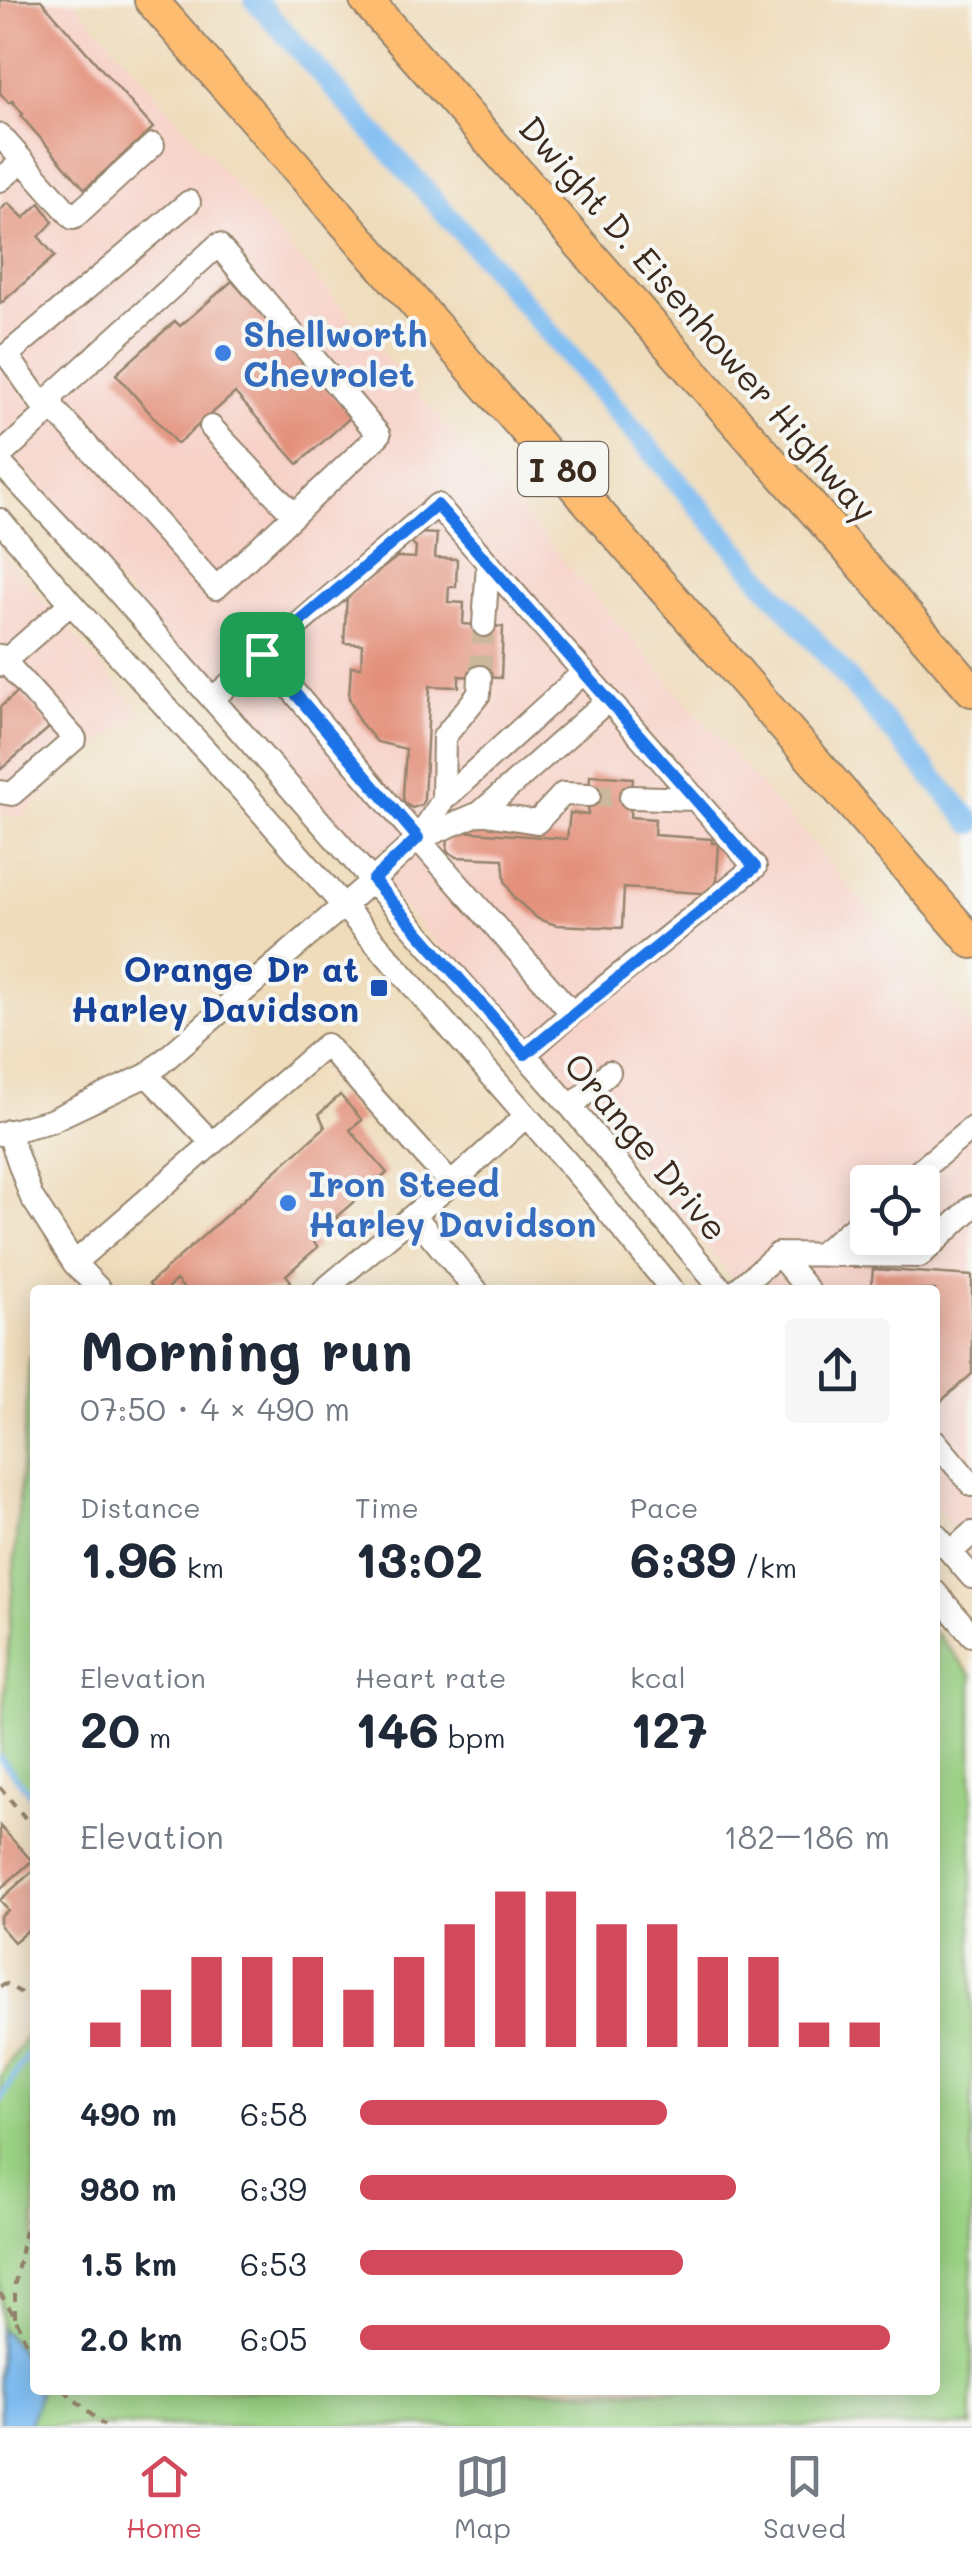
<!DOCTYPE html>
<meta charset="utf-8">
<style>
body{margin:0;font-family:Mali,sans-serif;background:#f6f6f7;color:#1f2937;height:100vh;display:flex;flex-direction:column;font-size:38px;white-space:nowrap}
*{box-sizing:border-box;margin:0}
p{font-size:32px;color:#747a83}
.icon{flex:none;width:55px;height:55px;fill:none;stroke:currentColor;stroke-width:2;stroke-linecap:round;stroke-linejoin:round}
.map{position:relative;flex:1;overflow:hidden}
.panel{position:absolute;left:30px;top:1285px;width:910px;height:1110px;display:flex;flex-direction:column;background:#fff;border-radius:10px;box-shadow:0 5px 25px #0003}
.panel>*{flex:none}
.buttons{position:absolute;left:850px;top:1165px;display:grid;gap:20px}
.buttons a{display:grid;place-items:center;width:90px;height:90px;border-radius:10px;background:#fff;box-shadow:0 5px 25px #0003;font-size:50px}
.pin{position:absolute;display:grid;place-items:center;width:85px;height:85px;color:#fff;margin:-42px;border-radius:20px;box-shadow:0 5px 15px #0006}
.round{display:grid;place-items:center;flex:none;width:105px;height:105px;border-radius:10px;background:#f6f6f7}
.overview{display:flex;align-items:center;justify-content:space-between;height:170px;padding:0 50px}
h1{font-size:55px;font-weight:700;line-height:75px}
.metrics{display:grid;grid-template-columns:repeat(3,1fr);gap:15px;height:170px;padding:10px 50px}
.metrics div{display:grid;align-content:center}
.metrics b{font-size:50px;font-weight:700}
.metrics small{font-size:28px;font-weight:400}
.metrics p{font-size:28px}
.chart{height:280px;padding:20px 50px}
.chart p{display:flex;justify-content:space-between}
.chart svg{width:100%;height:180px;margin-top:10px;stroke:#d1495b;stroke-width:6}
ul{padding:0 50px;list-style:none;font-size:32px}
li{display:grid;grid-template-columns:160px 120px 1fr;align-items:center;height:75px}
li i{height:25px;border-radius:12px;background:#d1495b}
.dock{display:flex;justify-content:space-around;align-items:center;height:140px;border-top:2px solid #e0e1e3;background:#fff;font-size:28px;color:#747a83}
.dock a{display:grid;justify-items:center;gap:5px}
.dock .active{color:#d1495b}
.map>svg:first-child{display:block}
.built{fill:#f7d1c8;fill-rule:evenodd}
.green{fill:#9bd385;stroke:#6b7e52;stroke-width:2.5}
.water{fill:#7fbdf2;stroke:#5d7488;stroke-width:2.5}
.lines{fill:none;stroke-linecap:round;stroke-linejoin:round}
.stream{stroke:#7fbdf2;stroke-width:6}
.canal{stroke:#7fbdf2;stroke-width:22}
.building{fill:#e38e78}
.minor-tunnel{stroke:#cbb89c;stroke-width:22;stroke-dasharray:22 11;stroke-linecap:butt}
.minor-casing{stroke:#95836c;stroke-width:26}
.highway-casing{stroke:#95836c;stroke-width:36}
.path{stroke:#95836c;stroke-width:4;stroke-dasharray:8 8;stroke-linecap:butt}
.minor{stroke:#fff;stroke-width:22}
.highway{stroke:#febc70;stroke-width:32}
.route-casing{stroke:#fff;stroke-width:20}
.route{stroke:#1a73e8;stroke-width:12}
.shop-dot{fill:#3f7fe0;stroke:#f6f6f2;stroke-width:4}
.transit-dot{fill:#1a4fb4;stroke:#f6f6f2;stroke-width:4}
.labels{text-anchor:middle;dominant-baseline:central;stroke-width:8;stroke-linejoin:round;paint-order:stroke}
.shield{fill:#f6f6f2;stroke:#73675e;stroke-width:2.5}
.shield-label{font-size:32px;font-weight:bold;fill:#3b2a1e}
.street-label{font-size:35px;fill:#3b2a1e;stroke:#f6f6f2}
.shop-label{font-size:35px;font-weight:bold;fill:#366cbe;stroke:#f6f6f2;text-anchor:start}
.transit-label{font-size:35px;font-weight:bold;fill:#164399;stroke:#f6f6f2;text-anchor:end}
</style>
<div class="map">
<svg width="972" height="2426" viewBox="0 0 972 2426">
<rect width="100%" height="100%" fill="#f6f6f2"/>
<filter id="ink" filterUnits="userSpaceOnUse"><feTurbulence type="fractalNoise" baseFrequency=".01" numOctaves="2"/><feDisplacementMap in="SourceGraphic" scale="20" xChannelSelector="R" yChannelSelector="G"/><feConvolveMatrix kernelMatrix="1 2 1 2 8 2 1 2 1" color-interpolation-filters="sRGB"/></filter>
<filter id="wash" filterUnits="userSpaceOnUse"><feTurbulence type="fractalNoise" baseFrequency=".0048" numOctaves="4" result="noise"/><feDisplacementMap in="SourceGraphic" scale="40" xChannelSelector="R" yChannelSelector="G"/><feGaussianBlur stdDeviation="2.25" result="paint"/><feColorMatrix in="noise" values="0 0 0 0 0 0 0 0 0 0 0 0 0 0 0 0 0 1.4 0 .05"/><feComposite in="paint" operator="in"/></filter>
<g filter="url(#wash)">
<rect width="100%" height="100%" fill="#efdcbb"/>
<path class="built" d="M0 0H73L972 1027V1548L935 1506V1290H744L197 674 0 444ZM868 1182H922V1238H868Z
M0 551 143 714 100 743 21 817 0 815Z"/>
<path class="green" d="M30 1357H35V1797L0 1755Z
M935 1632 972 1676V2426H0V2077L35 2022V2390H935Z"/>
<path class="water" d="M0 2328 35 2366V2390H40L29 2426H0Z"/>
<g class="lines">
<path class="stream" d="M0 1758 35 1799
M0 2100 35 2041"/>
<path class="canal" d="M255 0 470 241 972 823"/>
</g>
<g id="blocks">
<path class="building" d="M0 0H41L153 128 85 189 21 116 23 114 12 101 9 103 0 93Z
M8 203 24 218 40 203 53 222 39 237 55 256 0 304V210Z
M232 281 352 416 298 464 235 393 177 444 116 374 175 321 180 326Z
M418 533 437 534 435 558 457 559 456 587H449L448 602 464 603 463 624 503 627 501 678 459 676V687L430 686 424 799 422 805 412 808 404 803 403 795 406 749 377 742 359 721 349 698 351 666 361 667 362 644 344 643 347 596 397 557 415 558 416 548 410 541Z
M19 691 50 727 0 770V707Z
M590 775 633 778 630 817 655 819 654 835 712 839V843H719L716 894 624 888 622 928 556 925 538 919 514 898 505 881 503 859 457 857 447 851 448 837 459 831 567 839 570 813 588 815Z
M340 1095 362 1120 350 1130 387 1173 336 1217 342 1223 330 1234 324 1227 310 1238 318 1247 286 1275 291 1281 280 1290H185L176 1280 166 1290H154L149 1284 325 1127 319 1114Z
M873 1269 972 1276V1374L940 1402 935 1397V1290H871Z
M0 1826 32 1861 0 1889Z
M35 1869V1941L27 1931 14 1942 0 1926V1917L8 1910 0 1900Z"/>
</g>
</g>
<g filter="url(#ink)">
<use href="#blocks" fill-opacity="0" stroke="#95836c" stroke-width="2.5"/>
<g class="lines">
<path class="minor-tunnel" d="M480 677 484 625
M589 795 631 797"/>
<g class="minor-casing">
<path id="minor" d="M0 135 23 161
M0 180 23 161 73 218 153 145
M48 413 7 355 189 202
M211 427 294 515
M0 456 53 408V395L218 245 379 435 216 588 53 408
M0 463 69 536 571 1107 722 1290
M0 520 71 603 250 799 586 1184 672 1290
M484 625 488 563
M262 654 418 839 572 1013 525 1054
M0 656 75 739 12 794 0 792
M0 665 71 603
M212 699 437 505 755 867 572 1013
M631 797 696 799
M443 800 444 737 479 694 480 677
M480 813 537 822 563 794 589 795
M418 839 480 813 608 700
M147 1075 211 1142
M571 1107 609 1072
M8 1131 31 1196 74 1263
M0 1134 50 1121 147 1075 373 880 418 839 443 800 584 672
M906 1182 972 1128
M451 1184 526 1116
M414 1215 476 1290
M778 1254 808 1290
M819 1255 868 1215
M100 1290 74 1263 326 1045 451 1184 324 1290
M737 1290 778 1254 920 1256 972 1207
M935 1441 972 1485
M935 1534 972 1577
M951 1552 972 1533
M935 1592 972 1635"/>
</g>
<g class="highway-casing">
<path id="highway" d="M151 0 972 942
M366 0 972 690"/>
</g>
<path class="path" d="M0 1787 35 1830
M0 1986 7 1984 35 2002
M0 2293 15 2317 35 2363
M15 2317V2283L35 2178
M64 2390 104 2426"/>
<use href="#minor" class="minor"/>
<use href="#highway" class="highway"/>
</g>
</g>
<g class="lines" filter="url(#ink)">
<g class="route-casing">
<path id="route" d="M437 505 755 867 525 1054 373 880 418 838 262 654Z"/>
</g>
<use href="#route" class="route"/>
</g>
<g class="shop-dot">
<circle cx="223" cy="353" r="10"/>
<circle cx="288" cy="1203" r="10"/>
</g>
<rect class="transit-dot" x="369" y="978" width="20" height="20" rx="5"/>
<g class="labels">
<rect class="shield" x="518" y="442" width="90" height="54" rx="8"/>
<g class="shield-label">
<text x="563" y="469">I 80</text>
</g>
<g class="street-label">
<text transform="translate(699 318) rotate(49)">Dwight D. Eisenhower Highway</text>
<text transform="translate(647 1146) rotate(50)">Orange Drive</text>
</g>
<g class="shop-label">
<text x="243" y="333">Shellworth<tspan x="243" dy="40">Chevrolet</tspan></text>
<text x="308" y="1183">Iron Steed<tspan x="308" dy="40">Harley Davidson</tspan></text>
</g>
<g class="transit-label">
<text x="359" y="968">Orange Dr at<tspan x="359" dy="40">Harley Davidson</tspan></text>
</g>
</g>
</svg>
<div class="buttons">
<a><svg class="icon" aria-label="locate" viewBox="0 0 24 24"><circle cx="12" cy="12" r="6"/><path d="M12 2v4M12 18v4M2 12h4M18 12h4"/></svg></a>
</div>
<div class="pin" style="left:262px;top:654px;background:#1e9e55"><svg class="icon" aria-label="arrive" viewBox="0 0 24 24"><path d="M6 21V4h12l-3 4 3 4H6"/></svg></div>
<section class="panel">
<div class="overview"><div><h1>Morning run</h1><p>07:50 · 4 × 490 m</p></div><a class="round"><svg class="icon" aria-label="share" viewBox="0 0 24 24"><path d="M12 15V3M7 8l5-5 5 5M5 13v7h14v-7"/></svg></a></div>
<div class="metrics">
<div><p>Distance</p><b>1.96<small> km</small></b></div>
<div><p>Time</p><b>13:02</b></div>
<div><p>Pace</p><b>6:39<small> /km</small></b></div>
</div>
<div class="metrics">
<div><p>Elevation</p><b>20<small> m</small></b></div>
<div><p>Heart rate</p><b>146<small> bpm</small></b></div>
<div><p>kcal</p><b>127</b></div>
</div>
<div class="chart"><p><span>Elevation</span>182–186 m</p>
<svg viewBox="0 0 160 44" preserveAspectRatio="none"><path d="M5 44V38M15 44V30M25 44V22M35 44V22M45 44V22M55 44V30M65 44V22M75 44V14M85 44V6M95 44V6M105 44V14M115 44V14M125 44V22M135 44V22M145 44V38M155 44V38"/></svg>
</div>
<ul>
<li><b>490 m</b>6:58<i style="width:58%"></i></li>
<li><b>980 m</b>6:39<i style="width:71%"></i></li>
<li><b>1.5 km</b>6:53<i style="width:61%"></i></li>
<li><b>2.0 km</b>6:05<i style="width:100%"></i></li>
</ul>
</section>
</div>
<nav class="dock">
<a class="active"><svg class="icon" aria-label="home" viewBox="0 0 24 24"><path d="M3 11l9-7 9 7M6 9v11h12V9"/></svg>Home</a>
<a><svg class="icon" aria-label="map" viewBox="0 0 24 24"><path d="M3 6l6-2 6 2 6-2v14l-6 2-6-2-6 2zM9 4v14M15 6v14"/></svg>Map</a>
<a><svg class="icon" aria-label="saved" viewBox="0 0 24 24"><path d="M7 4h10v16l-5-4-5 4z"/></svg>Saved</a>
</nav>
